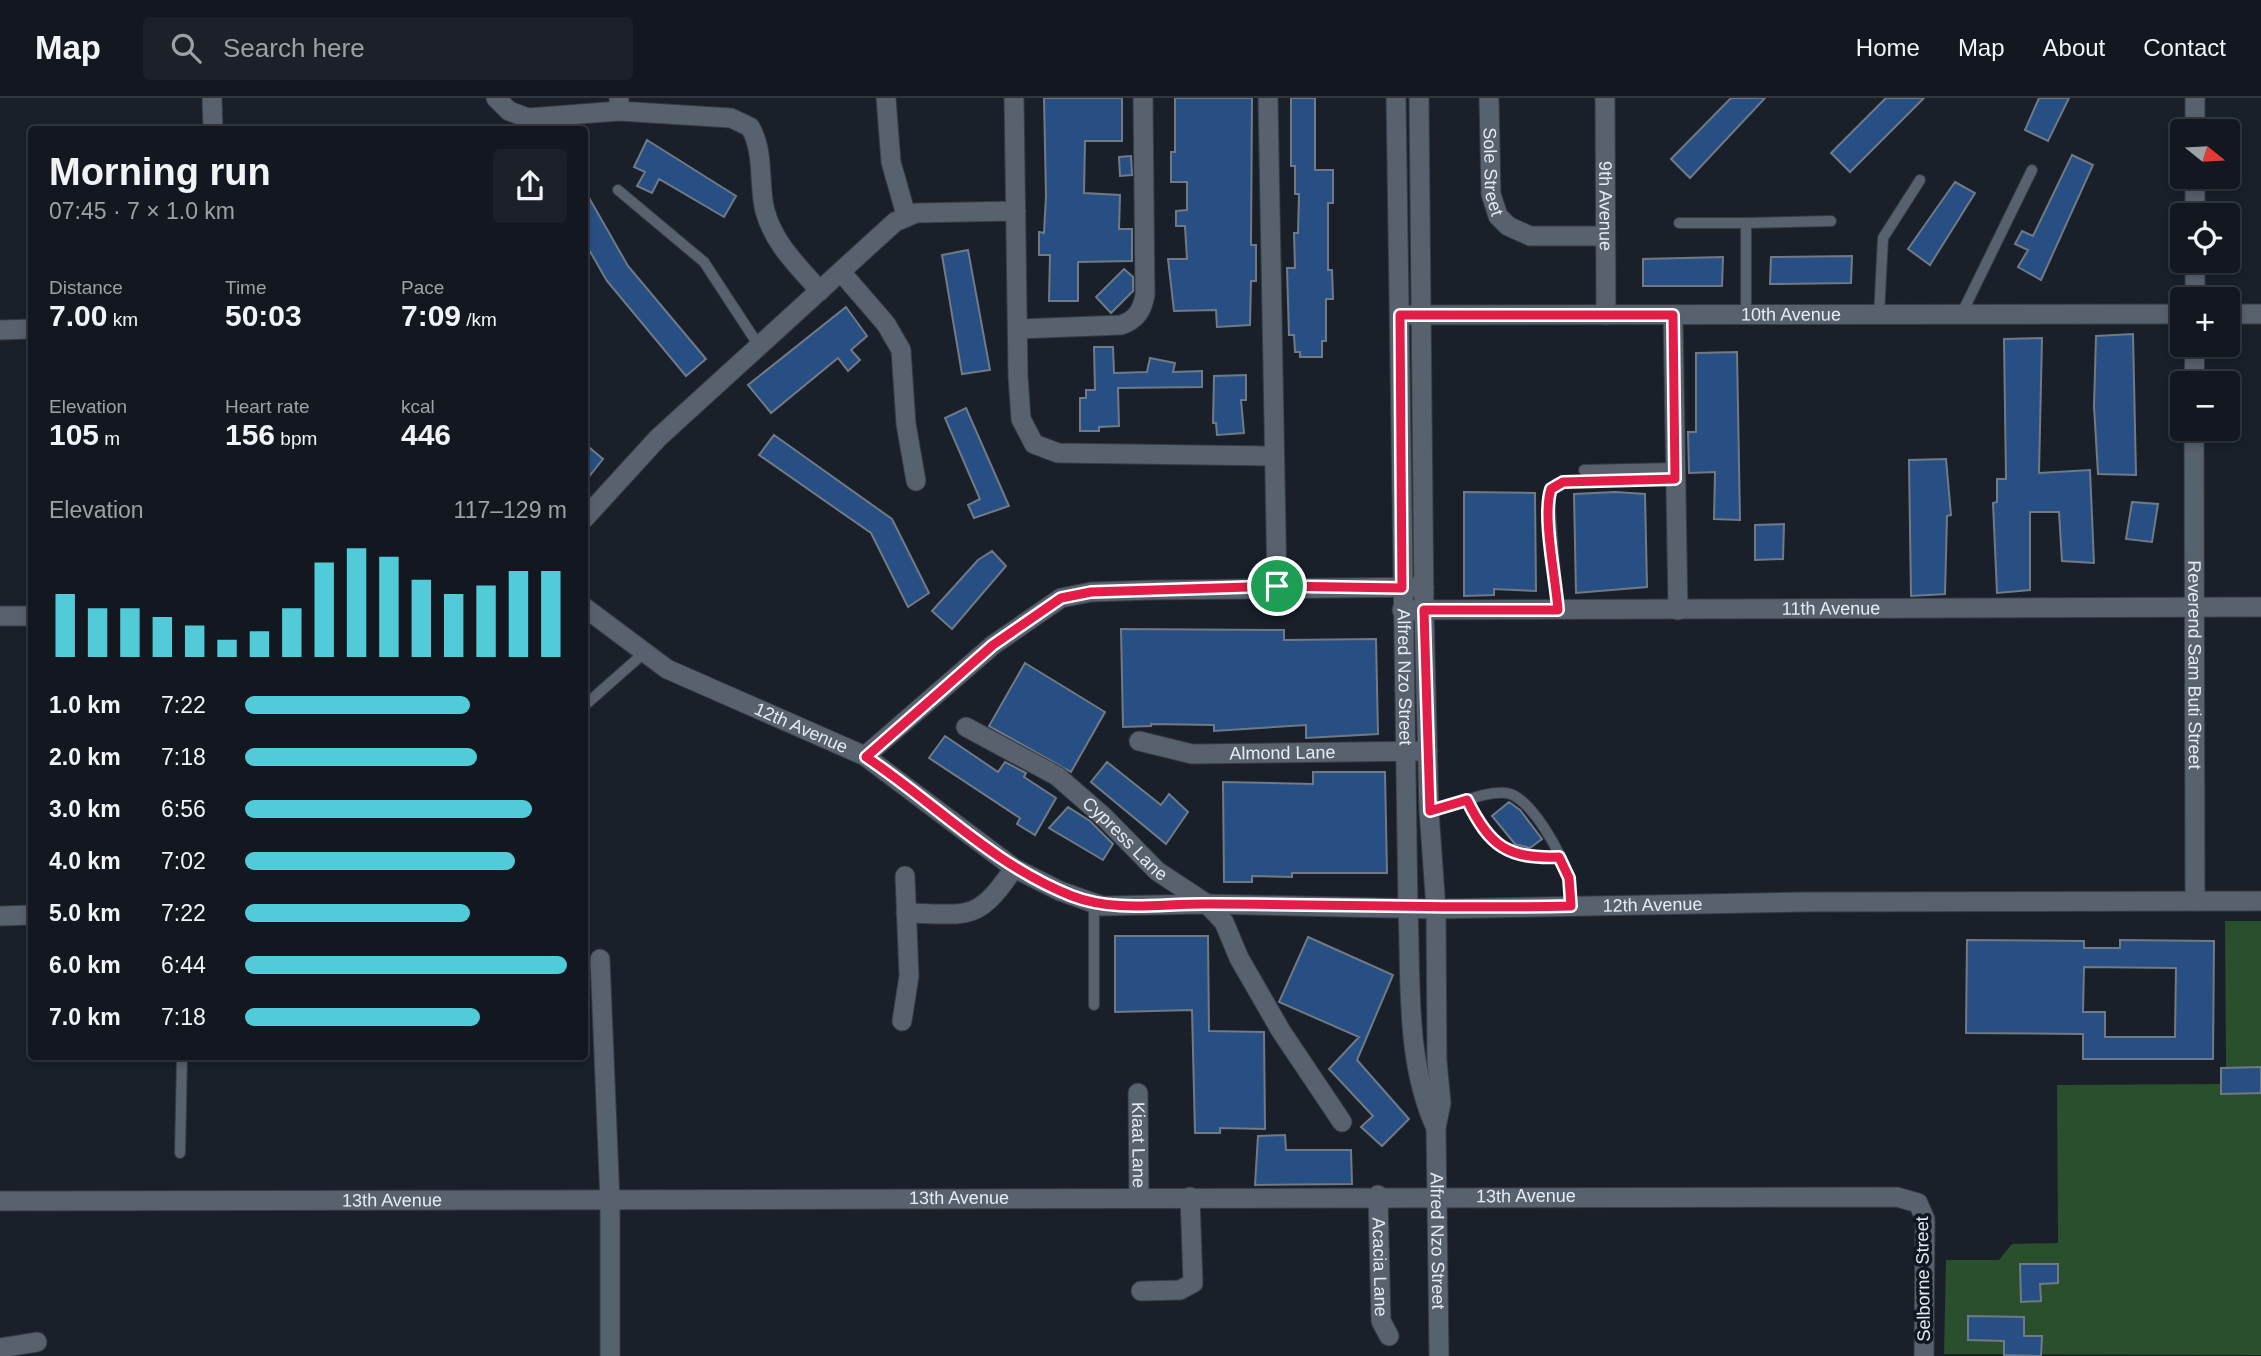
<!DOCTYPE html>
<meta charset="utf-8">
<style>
body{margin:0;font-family:Arial,sans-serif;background:#1c2129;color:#f1f3f6;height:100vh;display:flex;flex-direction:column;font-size:26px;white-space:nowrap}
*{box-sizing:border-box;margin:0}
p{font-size:23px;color:#9da0a5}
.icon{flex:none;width:38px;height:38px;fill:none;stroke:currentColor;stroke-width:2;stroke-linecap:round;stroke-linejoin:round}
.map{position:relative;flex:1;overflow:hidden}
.drawer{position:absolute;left:28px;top:28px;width:560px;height:934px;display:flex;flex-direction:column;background:#131820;border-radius:7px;box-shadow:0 4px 10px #0003,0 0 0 2px #32373e}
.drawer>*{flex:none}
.needle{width:46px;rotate:108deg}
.tools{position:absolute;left:2170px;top:21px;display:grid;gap:14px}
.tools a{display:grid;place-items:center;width:70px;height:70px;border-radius:7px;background:#131820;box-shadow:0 4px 10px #0003,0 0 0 2px #32373e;font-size:35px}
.pin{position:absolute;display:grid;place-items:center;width:60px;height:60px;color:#fff;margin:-30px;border:4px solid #fff;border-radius:50%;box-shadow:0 2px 7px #0007}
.round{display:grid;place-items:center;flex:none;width:74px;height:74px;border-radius:7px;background:#1c2129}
.head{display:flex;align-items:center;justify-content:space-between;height:119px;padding:0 21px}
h1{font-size:38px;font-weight:800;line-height:52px}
.metrics{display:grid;grid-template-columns:repeat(3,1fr);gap:10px;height:119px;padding:7px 21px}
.metrics div{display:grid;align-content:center}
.metrics b{font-size:30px;font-weight:800}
.metrics small{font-size:19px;font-weight:400}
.metrics p{font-size:19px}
.chart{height:196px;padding:14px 21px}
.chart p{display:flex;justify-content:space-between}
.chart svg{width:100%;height:126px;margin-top:7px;stroke:#52cbd9;stroke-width:6}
ul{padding:0 21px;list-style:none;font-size:23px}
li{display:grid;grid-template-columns:112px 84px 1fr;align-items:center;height:52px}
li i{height:18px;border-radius:9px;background:#52cbd9}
header{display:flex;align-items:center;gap:42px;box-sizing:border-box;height:98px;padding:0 35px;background:#131820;border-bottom:2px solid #32373e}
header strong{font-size:33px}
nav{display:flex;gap:38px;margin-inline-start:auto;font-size:24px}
.search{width:490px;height:63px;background:#1c2129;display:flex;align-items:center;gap:18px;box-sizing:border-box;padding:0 24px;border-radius:7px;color:#9da0a5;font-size:26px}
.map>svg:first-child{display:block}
.green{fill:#2a4f2c}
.building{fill:#274f83;stroke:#707a86;stroke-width:2;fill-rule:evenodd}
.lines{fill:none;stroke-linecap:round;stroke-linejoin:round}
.service-casing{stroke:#363c44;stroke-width:12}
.minor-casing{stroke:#363c44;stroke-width:21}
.tertiary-casing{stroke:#363c44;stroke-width:21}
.service{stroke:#58616e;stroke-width:10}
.minor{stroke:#58616e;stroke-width:19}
.tertiary{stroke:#58616e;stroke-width:19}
.route-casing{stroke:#fff;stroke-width:14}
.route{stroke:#e11d48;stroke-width:9}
.labels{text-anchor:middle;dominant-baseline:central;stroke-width:7;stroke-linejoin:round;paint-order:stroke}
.street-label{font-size:18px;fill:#e5ebf2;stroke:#101721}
</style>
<header>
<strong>Map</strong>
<div class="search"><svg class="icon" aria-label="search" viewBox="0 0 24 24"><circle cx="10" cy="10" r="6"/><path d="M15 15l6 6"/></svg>Search here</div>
<nav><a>Home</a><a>Map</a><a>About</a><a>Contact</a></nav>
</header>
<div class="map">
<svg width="2261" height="1258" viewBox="0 0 2261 1258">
<rect width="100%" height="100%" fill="#19202a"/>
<path class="green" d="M2225 823H2261V1257L1944 1256 1946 1162H1999L2012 1146 2058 1145 2057 987 2221 986V969H2226Z"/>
<path class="building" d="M1044 0H1122V43H1085L1084 95 1120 97 1119 131H1132V163L1078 164V203H1049L1050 157H1039V134L1044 135 1046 98Z
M1175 0H1252L1251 147H1256V183H1251L1250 227 1217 229 1216 212 1174 213 1168 161H1187L1185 128H1176V113L1187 112V84H1171V54H1175Z
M1291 0H1315V72H1333V105H1328V172H1332L1333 201H1326V243H1322V259H1300V254H1295L1294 237H1289L1287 170H1295L1294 135H1298L1299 96H1295V68H1291Z
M1731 0H1765L1690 80 1671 61Z
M1886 0H1924L1850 74 1831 55Z
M2039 0H2069L2048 43 2025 32Z
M647 42 736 98 724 119 659 81 652 95 637 88 645 74 634 69Z
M2072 57 2093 67 2041 182 2018 169 2028 152 2015 146 2022 133 2033 138Z
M1131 58 1132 77 1120 78 1119 59Z
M1955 84 1975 95 1930 167 1908 151Z
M584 91 628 168 706 261 686 278 607 183 584 143Z
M968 152 990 272 962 276 942 157Z
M1852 158 1851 185 1770 186 1771 159Z
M1723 159 1722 188H1643V161Z
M1124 171 1133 179V193L1111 215 1096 199Z
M846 209 867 238 851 252 860 262 848 273 838 260 771 315 748 287Z
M2133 236 2136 377 2098 376 2094 308 2096 238Z
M2042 240 2039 375 2090 372 2094 465 2062 463 2059 414H2030V492L1997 495 1993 405 1997 404V381H2006L2004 241Z
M1094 249H1113L1114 275 1147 274 1150 260 1175 265 1173 274 1202 273V289L1118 290 1119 328 1099 329V333H1080V300H1086V292H1095Z
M1737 254 1740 422 1714 421 1715 374 1689 375 1688 334H1696V255Z
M1246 277V302H1241L1244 335 1217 337 1216 325H1213L1214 278Z
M966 310 1009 408 974 420 968 407 980 401 945 320Z
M774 337 892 421 929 495 908 509 871 435 759 357Z
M584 345 603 361 584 385Z
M1946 361 1951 417 1947 418 1945 496 1911 498 1909 362Z
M1464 394 1535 395 1536 493 1494 491V497L1464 498Z
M1615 394 1645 396 1647 489 1576 495 1574 396Z
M2132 404 2158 406 2152 444 2126 441Z
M1784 426 1783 461 1755 462V427Z
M992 453 1006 468 952 531 932 513 978 462Z
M1121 531 1284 532V542L1376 541 1378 636 1306 640V627L1214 633V627L1151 626V628L1123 629Z
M1025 565 1105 614 1071 674 989 628Z
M945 638 998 674 1005 664 1026 675 1024 679 1056 700 1035 737 1017 726 1020 720 929 660Z
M1107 664 1161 707 1169 696 1188 714 1166 746 1091 684Z
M1313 674H1385L1387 775H1292V779L1252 778V784H1224L1223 684 1313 686Z
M1509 704 1520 712 1542 741 1530 750 1515 746 1492 718Z
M1068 709 1090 723 1113 746 1103 762 1049 730Z
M1115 838H1208L1209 933 1264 934 1265 1031 1220 1030V1035H1195L1192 912 1115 914Z
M1308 839 1393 877 1357 962 1409 1021 1382 1048 1361 1029 1373 1018 1329 971 1359 939 1279 904Z
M1967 842 2084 843V850H2120V842L2214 843 2213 961H2083V936L1966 935ZM2084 869 2176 870 2175 939H2105V914H2083Z
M2261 969V995L2221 996V970Z
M1285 1037 1286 1052H1351L1352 1086 1255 1087 1258 1038Z
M2020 1166H2058V1185L2040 1186 2041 1203 2021 1204Z
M1968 1218 2024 1219V1238H2042L2041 1258 2004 1257V1243L1968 1242Z"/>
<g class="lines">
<g class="service-casing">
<path id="service" d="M618 92 704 164 759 248
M1679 125H1746
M1746 217V125L1831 123
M1879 217 1883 140 1920 82
M1961 217 2032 72
M1584 372 1675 370
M1558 512 1549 398 1556 386 1563 384 1675 381
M584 608 644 555
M1467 702C1490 749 1508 761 1559 759
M1426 713C1453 711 1478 693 1506 695 1530 697 1564 759 1569 781 1571 790 1570 799 1571 808
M1094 805V907
M180 1055 182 959"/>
</g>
<g class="minor-casing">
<g id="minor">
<path d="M212 0 213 32"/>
<path d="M496 0 509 13 528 20 619 13"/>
<path d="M619 0V13L731 20 750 29C765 54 758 86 765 113 774 146 798 168 820 193"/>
<path d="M886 0 891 64 906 117"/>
<path d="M1014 0 1018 278 1021 321 1034 346 1058 355 1274 358"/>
<path d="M1268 0 1277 488"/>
<path id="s1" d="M1489 0 1491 96 1498 118 1508 128 1530 138H1604"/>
<path id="s2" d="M1605 0 1606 217"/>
<path d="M2195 33V0"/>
<path d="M2195 117V79"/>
<path d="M841 174 886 226 901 252 906 326 916 383"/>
<path d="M2195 201V163"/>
<path d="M2228 216H2261"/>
<path id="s3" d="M1406 217 2182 216"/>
<path d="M1673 217 1678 512"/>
<path d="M1019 231 1121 227C1136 222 1142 213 1145 197L1143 0"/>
<path d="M0 232 32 231"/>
<path d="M2194 285 2195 247"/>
<path id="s4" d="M2194 331 2195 803"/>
<path d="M584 421 658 340 895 124 916 115 1016 113"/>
<path id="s5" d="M584 509 667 571 865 658 1014 770 1060 793 1102 808 1207 806 1436 811 1806 804 2261 803"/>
<path id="s6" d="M1402 512 2261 509"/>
<path d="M0 518H32"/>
<path id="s7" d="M966 629 1057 678 1104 719 1157 773 1207 806 1224 824 1239 860 1281 933 1342 1024"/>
<path id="s8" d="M1139 643 1192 656 1428 653"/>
<path d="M865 658 993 547 1061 500 1091 494 1153 492 1424 489"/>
<path d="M906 815C969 816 977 825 1014 770"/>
<path d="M0 818 32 817"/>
<path d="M600 861 610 1103V1258"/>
<path d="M902 923 909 878 905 778"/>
<path id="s9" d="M1138 995 1139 1100"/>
<path id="s10" d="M1378 1097 1381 1223 1389 1238"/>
<path id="s11" d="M0 1103C632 1103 1264 1096 1897 1099L1918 1105 1925 1121 1924 1258"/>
<path d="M1141 1193 1180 1192 1193 1185 1190 1099"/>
<path d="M0 1250 37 1244"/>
</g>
</g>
<g class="tertiary-casing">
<g id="tertiary">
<path id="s12" d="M1396 0 1408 810C1411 880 1405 964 1436 1030"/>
<path id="s13" d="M1419 0 1424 512 1429 713 1436 811 1437 963 1441 1005 1436 1030 1439 1258"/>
</g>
</g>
<use href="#service" class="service"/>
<use href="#minor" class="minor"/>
<use href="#tertiary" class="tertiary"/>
</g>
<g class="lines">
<g class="route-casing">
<path id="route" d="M1400 217H1673L1675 381 1563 384 1551 391C1542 418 1556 481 1558 512H1424L1430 713 1467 702C1490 749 1508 761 1559 759L1569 780 1571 808C1450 811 1330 806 1209 806 1163 805 1116 815 1072 798 993 767 935 705 866 659L993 547 1061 500 1091 494 1277 488 1402 490Z"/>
</g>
<use href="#route" class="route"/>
</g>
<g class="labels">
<g class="street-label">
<text stroke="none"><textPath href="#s1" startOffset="74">Sole Street</textPath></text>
<text stroke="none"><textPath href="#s2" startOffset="108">9th Avenue</textPath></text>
<text stroke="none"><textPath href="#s3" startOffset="385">10th Avenue</textPath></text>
<text stroke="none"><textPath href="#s6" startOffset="429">11th Avenue</textPath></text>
<text stroke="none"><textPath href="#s4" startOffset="236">Reverend Sam Buti Street</textPath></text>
<text stroke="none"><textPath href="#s12" startOffset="579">Alfred Nzo Street</textPath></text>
<text stroke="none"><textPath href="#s5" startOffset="250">12th Avenue</textPath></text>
<text stroke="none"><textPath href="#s8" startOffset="145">Almond Lane</textPath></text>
<text stroke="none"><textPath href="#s7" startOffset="196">Cypress Lane</textPath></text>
<text stroke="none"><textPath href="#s5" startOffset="1153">12th Avenue</textPath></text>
<text stroke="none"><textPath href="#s9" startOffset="52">Kiaat Lane</textPath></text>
<text stroke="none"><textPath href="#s11" startOffset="1526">13th Avenue</textPath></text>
<text stroke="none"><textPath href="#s11" startOffset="959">13th Avenue</textPath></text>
<text stroke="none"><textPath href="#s11" startOffset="392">13th Avenue</textPath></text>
<text stroke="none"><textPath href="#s13" startOffset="1144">Alfred Nzo Street</textPath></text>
<text stroke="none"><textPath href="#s10" startOffset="72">Acacia Lane</textPath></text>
<text transform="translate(1923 1181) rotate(-91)">Selborne Street</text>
</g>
</g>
</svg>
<div class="tools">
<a><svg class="needle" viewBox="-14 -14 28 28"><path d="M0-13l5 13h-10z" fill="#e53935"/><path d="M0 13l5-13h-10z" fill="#9da0a5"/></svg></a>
<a><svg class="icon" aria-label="locate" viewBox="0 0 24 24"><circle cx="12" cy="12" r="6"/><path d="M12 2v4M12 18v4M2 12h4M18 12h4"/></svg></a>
<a>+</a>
<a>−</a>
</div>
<div class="pin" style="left:1277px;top:488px;background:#1e9e55"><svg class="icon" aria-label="arrive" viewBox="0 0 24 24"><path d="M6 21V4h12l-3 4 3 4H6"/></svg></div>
<section class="drawer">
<div class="head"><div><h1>Morning run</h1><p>07:45 · 7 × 1.0 km</p></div><a class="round"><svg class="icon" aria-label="share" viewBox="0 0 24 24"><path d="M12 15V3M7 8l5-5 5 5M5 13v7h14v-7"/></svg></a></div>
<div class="metrics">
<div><p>Distance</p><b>7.00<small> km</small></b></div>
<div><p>Time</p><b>50:03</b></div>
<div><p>Pace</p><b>7:09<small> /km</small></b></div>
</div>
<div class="metrics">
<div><p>Elevation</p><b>105<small> m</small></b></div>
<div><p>Heart rate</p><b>156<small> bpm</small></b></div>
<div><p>kcal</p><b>446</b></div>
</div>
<div class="chart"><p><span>Elevation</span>117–129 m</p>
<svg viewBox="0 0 160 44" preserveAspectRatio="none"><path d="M5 44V22M15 44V27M25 44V27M35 44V30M45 44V33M55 44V38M65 44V35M75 44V27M85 44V11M95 44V6M105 44V9M115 44V17M125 44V22M135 44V19M145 44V14M155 44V14"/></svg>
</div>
<ul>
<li><b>1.0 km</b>7:22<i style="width:70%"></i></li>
<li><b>2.0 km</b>7:18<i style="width:72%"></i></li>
<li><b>3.0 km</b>6:56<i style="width:89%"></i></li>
<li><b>4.0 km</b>7:02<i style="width:84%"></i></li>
<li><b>5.0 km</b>7:22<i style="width:70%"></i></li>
<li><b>6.0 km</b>6:44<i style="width:100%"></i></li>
<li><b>7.0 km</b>7:18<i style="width:73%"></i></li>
</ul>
</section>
</div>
